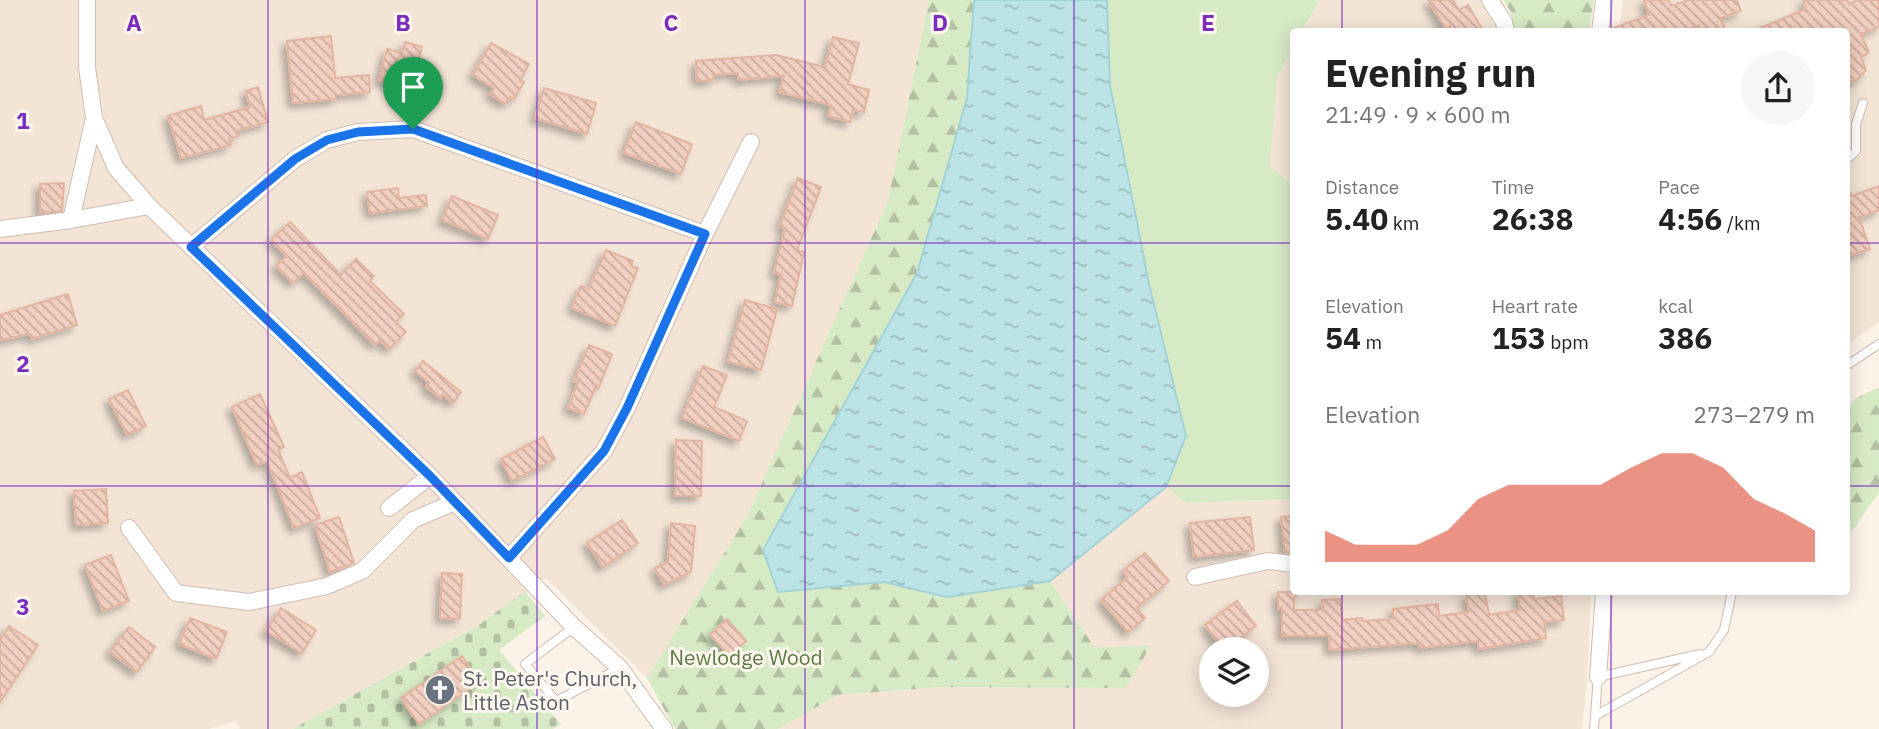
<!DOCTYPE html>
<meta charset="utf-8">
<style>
body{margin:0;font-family:"IBM Plex Sans",sans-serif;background:#f6f6f6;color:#222;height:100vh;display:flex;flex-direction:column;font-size:26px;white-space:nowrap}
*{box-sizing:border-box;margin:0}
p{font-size:23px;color:#767676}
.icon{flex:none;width:38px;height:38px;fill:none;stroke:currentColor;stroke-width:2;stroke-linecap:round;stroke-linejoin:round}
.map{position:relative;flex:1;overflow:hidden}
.sheet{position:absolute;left:1290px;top:28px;width:560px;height:567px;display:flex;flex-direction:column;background:#fff;border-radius:7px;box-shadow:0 4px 18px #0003}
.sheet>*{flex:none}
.controls{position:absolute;left:1199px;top:637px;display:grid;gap:14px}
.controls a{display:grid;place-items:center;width:70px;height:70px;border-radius:50%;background:#fff;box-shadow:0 4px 18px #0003;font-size:35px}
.pin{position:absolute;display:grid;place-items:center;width:60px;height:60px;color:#fff;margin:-72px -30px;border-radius:50% 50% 50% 0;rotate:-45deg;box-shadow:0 0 7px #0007}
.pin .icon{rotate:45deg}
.round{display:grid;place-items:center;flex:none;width:74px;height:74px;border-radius:37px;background:#f6f6f6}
.overview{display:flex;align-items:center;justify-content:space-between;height:119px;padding:0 35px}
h1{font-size:38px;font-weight:700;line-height:52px}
.stats{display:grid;grid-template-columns:repeat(3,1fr);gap:10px;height:119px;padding:7px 35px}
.stats div{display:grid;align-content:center}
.stats b{font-size:30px;font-weight:700}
.stats small{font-size:19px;font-weight:400}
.stats p{font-size:19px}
.chart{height:196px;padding:14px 35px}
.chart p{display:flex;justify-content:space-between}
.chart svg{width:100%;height:126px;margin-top:7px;fill:#e26551;opacity:.7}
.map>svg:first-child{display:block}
.residential{fill:#f3e4d6;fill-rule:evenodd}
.green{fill:#d7eac6}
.forest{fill:url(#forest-firs)}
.cemetery{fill:url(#cemetery-stones)}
.water{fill:url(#water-ripples);stroke:#a3d3d7;stroke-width:2}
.building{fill:url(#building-back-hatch);stroke:#e3b5a1;stroke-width:2;filter:url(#shadow)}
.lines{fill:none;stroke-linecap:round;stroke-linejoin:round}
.lane-casing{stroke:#d0bcb0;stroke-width:10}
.street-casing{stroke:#d0bcb0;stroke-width:18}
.lane{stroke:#fff;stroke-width:8}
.street{stroke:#fff;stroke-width:16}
.route-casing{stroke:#fff;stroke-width:14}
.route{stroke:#1a73e8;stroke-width:9}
.grid{fill:none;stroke:#7b2cbf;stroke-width:2;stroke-opacity:0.55}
.labels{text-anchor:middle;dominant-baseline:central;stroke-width:6;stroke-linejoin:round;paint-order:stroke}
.park-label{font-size:21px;fill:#597b44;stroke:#fff7ee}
.worship-label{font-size:21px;fill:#5b616d;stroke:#fff7ee;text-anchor:start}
.grid-label{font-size:23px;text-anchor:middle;font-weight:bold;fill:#7b2cbf;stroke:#fff7ee;stroke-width:6;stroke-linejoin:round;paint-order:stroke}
</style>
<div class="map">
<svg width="1879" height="729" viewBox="0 0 1879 729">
<defs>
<pattern id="forest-firs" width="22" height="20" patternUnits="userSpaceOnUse" patternTransform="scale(1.75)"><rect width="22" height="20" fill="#d7eac6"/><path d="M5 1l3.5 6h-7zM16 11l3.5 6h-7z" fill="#b3c0a3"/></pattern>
<pattern id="cemetery-stones" width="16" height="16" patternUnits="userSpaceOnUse" patternTransform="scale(1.75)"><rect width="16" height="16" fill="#d7eac6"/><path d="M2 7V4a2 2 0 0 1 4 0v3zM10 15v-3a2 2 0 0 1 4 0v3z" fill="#b3c0a3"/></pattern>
<pattern id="water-ripples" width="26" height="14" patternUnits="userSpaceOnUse" patternTransform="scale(1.75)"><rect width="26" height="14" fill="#bce3e5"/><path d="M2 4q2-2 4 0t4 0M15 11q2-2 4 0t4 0" fill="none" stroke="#9dbbbc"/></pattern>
<pattern id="building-back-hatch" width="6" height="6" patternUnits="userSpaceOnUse" patternTransform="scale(1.75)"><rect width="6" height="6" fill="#f1cfc0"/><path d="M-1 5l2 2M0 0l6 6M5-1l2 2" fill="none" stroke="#c8ab9e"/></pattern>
<filter id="shadow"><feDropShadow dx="-5" dy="5" stdDeviation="3.5" flood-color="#0004"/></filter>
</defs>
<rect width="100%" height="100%" fill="#fcf2e8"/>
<path class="residential" d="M0 0H929L888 201 747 516 647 678 546 578 479 625 293 729H240L236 721 209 729H0Z
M1320 0H1481L1499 31 1302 32Z
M1623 0H1879V322L1846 345V32H1619Z
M1293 48V186L1270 165 1277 78Z
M1166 487 1186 503 1293 499V592H1591L1587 682 1582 729H778L838 695 942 687 1126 688 1095 648 1050 581ZM1211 649H1256V695H1211Z"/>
<path class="green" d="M1107 0H1320L1302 31 1293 32V48L1277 78 1270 165 1293 186V499L1186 503 1166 487 1186 436 1149 284 1110 85Z"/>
<path class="forest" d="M929 0H974L967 98 917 273 763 551 778 592 884 582 947 597 1050 581 1095 648 1151 645 1126 688 942 687 838 695 778 729H675L647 678 747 516 888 201Z
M1503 0H1594L1589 31H1514L1511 12Z
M1876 388 1879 389V492L1852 531 1846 533V413L1855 399Z"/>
<path class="cemetery" d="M525 591 545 616 499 650 561 724 553 729H293L479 625Z"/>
<path class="water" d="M974 0H1107L1110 85 1149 284 1186 436 1166 487 1050 581 947 597 884 582 778 592 763 550 917 273 967 98Z"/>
<path class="building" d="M1428 0H1453L1459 10 1468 5 1484 32H1453L1450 26 1446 29Z
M1644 0H1669L1671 6 1689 0H1737L1741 11 1721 18 1726 32H1701L1699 25 1680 32H1611V29L1649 15Z
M1803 0H1847L1849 4 1858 0H1879V27L1861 34 1869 52 1861 57 1866 70 1856 81 1846 82V32H1751L1806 9Z
M331 36 335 78 369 75 370 92 336 95V99L293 103 287 41Z
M833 37 859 43 848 84 869 90 864 112 853 110 850 122 828 116 831 105 779 92 784 76 738 80V73L713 75 714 80 697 81 696 61 776 55 825 67Z
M405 42 422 47 417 64 426 67 420 87 412 85 411 89 379 80 387 49 402 53Z
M491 43 529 64 520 81 524 82 514 99 510 97 506 104 490 94 494 88 473 75Z
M258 87 268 122 236 131 238 136 229 139 231 145 181 158 168 116 201 106 204 120 250 107 246 91Z
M544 88 596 103 587 134 535 118Z
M636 122 692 144 681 174 624 153Z
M798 178 821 187 797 250 804 252 792 306 775 302 781 274 774 273 785 228 780 226Z
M64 183 62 211 40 213V184Z
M1846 186 1852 196 1879 186V210L1859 217 1870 249 1851 255 1846 241Z
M398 188 399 198 426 195 427 206 370 213 367 192Z
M452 196 498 215 488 239 442 220Z
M290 222 341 275 356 259 374 276 370 281 404 314 396 322 406 332 389 349 380 340 375 345 304 273 293 283 276 266 287 256 271 240Z
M606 250 633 261 631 266 638 268 615 326 572 308 581 286 589 289Z
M68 294 77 325 32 339 30 334 0 340V315Z
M745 300 777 309 761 370 728 362Z
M589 345 612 354 598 389 595 388 584 414 568 408 578 382 574 381Z
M423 361 461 392 453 403 443 395 440 398 426 387 429 383 415 371Z
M703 366 727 375 714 407 747 421 739 441 682 418Z
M128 390 146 426 127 435 109 399Z
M260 394 284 447 278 450 290 478 302 472 320 518 294 528 267 461 257 465 232 407Z
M543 437 555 459 512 481 501 459Z
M676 440 702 441 701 496H675Z
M106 489 108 523 76 525 74 491Z
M1293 516V553L1285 552 1281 517Z
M339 517 354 563 330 572 315 525Z
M1250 517 1254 550 1194 557 1190 523Z
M622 520 638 543 603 567 587 543Z
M671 523 695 526 691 572 664 585 655 568 668 562Z
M1145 553 1169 581 1137 608 1145 618 1128 632 1101 600 1128 577 1123 571Z
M111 555 129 601 103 611 85 565Z
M442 573 462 574 460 619 440 618Z
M1278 592H1302L1294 597V610H1323L1322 600 1340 599 1342 620 1362 618V621L1393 619V609L1438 604 1439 616 1469 612 1466 595 1485 593 1489 615 1520 610 1518 592H1533L1534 599 1561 596 1564 620 1544 622 1546 638 1479 649 1478 641 1420 648 1419 643 1330 650 1329 636H1282V607L1278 609Z
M1237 601 1256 626 1236 641 1242 649H1223L1205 625Z
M281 608 316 630 302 653 266 631Z
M190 618 227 632 216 659 179 644Z
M727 619 746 641 730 656 710 635Z
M9 626 38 645 0 702V640Z
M129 627 155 647 137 672 110 652Z
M462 656 480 682 419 724 401 698Z"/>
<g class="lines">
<g class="lane-casing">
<path id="lane" d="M1846 160 1856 151V124L1863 103
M1846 366 1879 344
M574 627 525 664 556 701 620 668
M1595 716 1598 677 1700 654
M1594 729 1595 716 1709 652 1724 630 1732 592"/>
</g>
<g class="street-casing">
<path id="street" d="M87 0V67L94 118 116 168 149 206 430 476 574 627 620 668 664 729
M1490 0 1504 22 1506 32
M1600 32 1604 0
M71 220 94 118
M0 229 71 220 149 206
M191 247 295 159 327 140 358 132 413 129 705 234
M389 508 430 476
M129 528 176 593 249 602 327 586 362 571 413 520 455 502
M509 558 604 451 627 408 705 234 751 142
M1195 577 1268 561 1293 564
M1598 677 1604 592"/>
</g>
<use href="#lane" class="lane"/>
<use href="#street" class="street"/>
</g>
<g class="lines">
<g class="route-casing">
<path id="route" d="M413 129 705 234 627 408 604 451 509 558 430 476 191 247 295 159 327 140 358 132Z"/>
</g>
<use href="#route" class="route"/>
</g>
<path class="grid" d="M268 0V729M537 0V729M805 0V729M1074 0V729M1342 0V32M1611 0V32M0 243H1293M1846 243H1879M0 486H1293M1846 486H1879M1342 592V729M1611 592V729"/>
<defs>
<g id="church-disc" transform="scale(1.575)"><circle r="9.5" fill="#6b7280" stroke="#fff7ee"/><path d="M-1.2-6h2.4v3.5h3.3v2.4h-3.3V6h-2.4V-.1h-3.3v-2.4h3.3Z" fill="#fff"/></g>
</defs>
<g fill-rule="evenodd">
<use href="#church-disc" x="440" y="690"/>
</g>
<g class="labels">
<g class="park-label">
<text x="746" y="657">Newlodge Wood</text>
</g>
<g class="worship-label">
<text x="463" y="678">St. Peter's Church,<tspan x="463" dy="24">Little Aston</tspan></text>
</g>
</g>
<g class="grid-label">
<text x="134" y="31">A</text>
<text x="403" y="31">B</text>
<text x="671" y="31">C</text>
<text x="940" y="31">D</text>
<text x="1208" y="31">E</text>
<text x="23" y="129">1</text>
<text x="23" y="372">2</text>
<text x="23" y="615">3</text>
</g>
</svg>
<div class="controls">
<a><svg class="icon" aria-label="layers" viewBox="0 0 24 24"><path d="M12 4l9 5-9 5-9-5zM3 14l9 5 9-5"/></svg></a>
</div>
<div class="pin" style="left:413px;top:129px;background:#1e9e55"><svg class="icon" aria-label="arrive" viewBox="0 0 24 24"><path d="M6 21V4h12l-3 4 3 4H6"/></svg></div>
<section class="sheet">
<div class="overview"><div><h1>Evening run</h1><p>21:49 · 9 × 600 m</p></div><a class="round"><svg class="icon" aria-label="share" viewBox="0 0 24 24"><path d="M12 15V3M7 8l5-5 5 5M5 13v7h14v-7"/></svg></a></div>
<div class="stats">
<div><p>Distance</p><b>5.40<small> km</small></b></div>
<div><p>Time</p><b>26:38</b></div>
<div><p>Pace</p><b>4:56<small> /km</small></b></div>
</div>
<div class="stats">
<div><p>Elevation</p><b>54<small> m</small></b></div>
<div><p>Heart rate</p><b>153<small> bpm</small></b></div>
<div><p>kcal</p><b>386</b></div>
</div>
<div class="chart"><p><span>Elevation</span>273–279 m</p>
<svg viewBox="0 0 160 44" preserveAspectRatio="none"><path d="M0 44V33L10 38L20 38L30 38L40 33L50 22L60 17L70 17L80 17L90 17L100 11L110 6L120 6L130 11L140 22L150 27L160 33V44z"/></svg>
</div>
</section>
</div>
